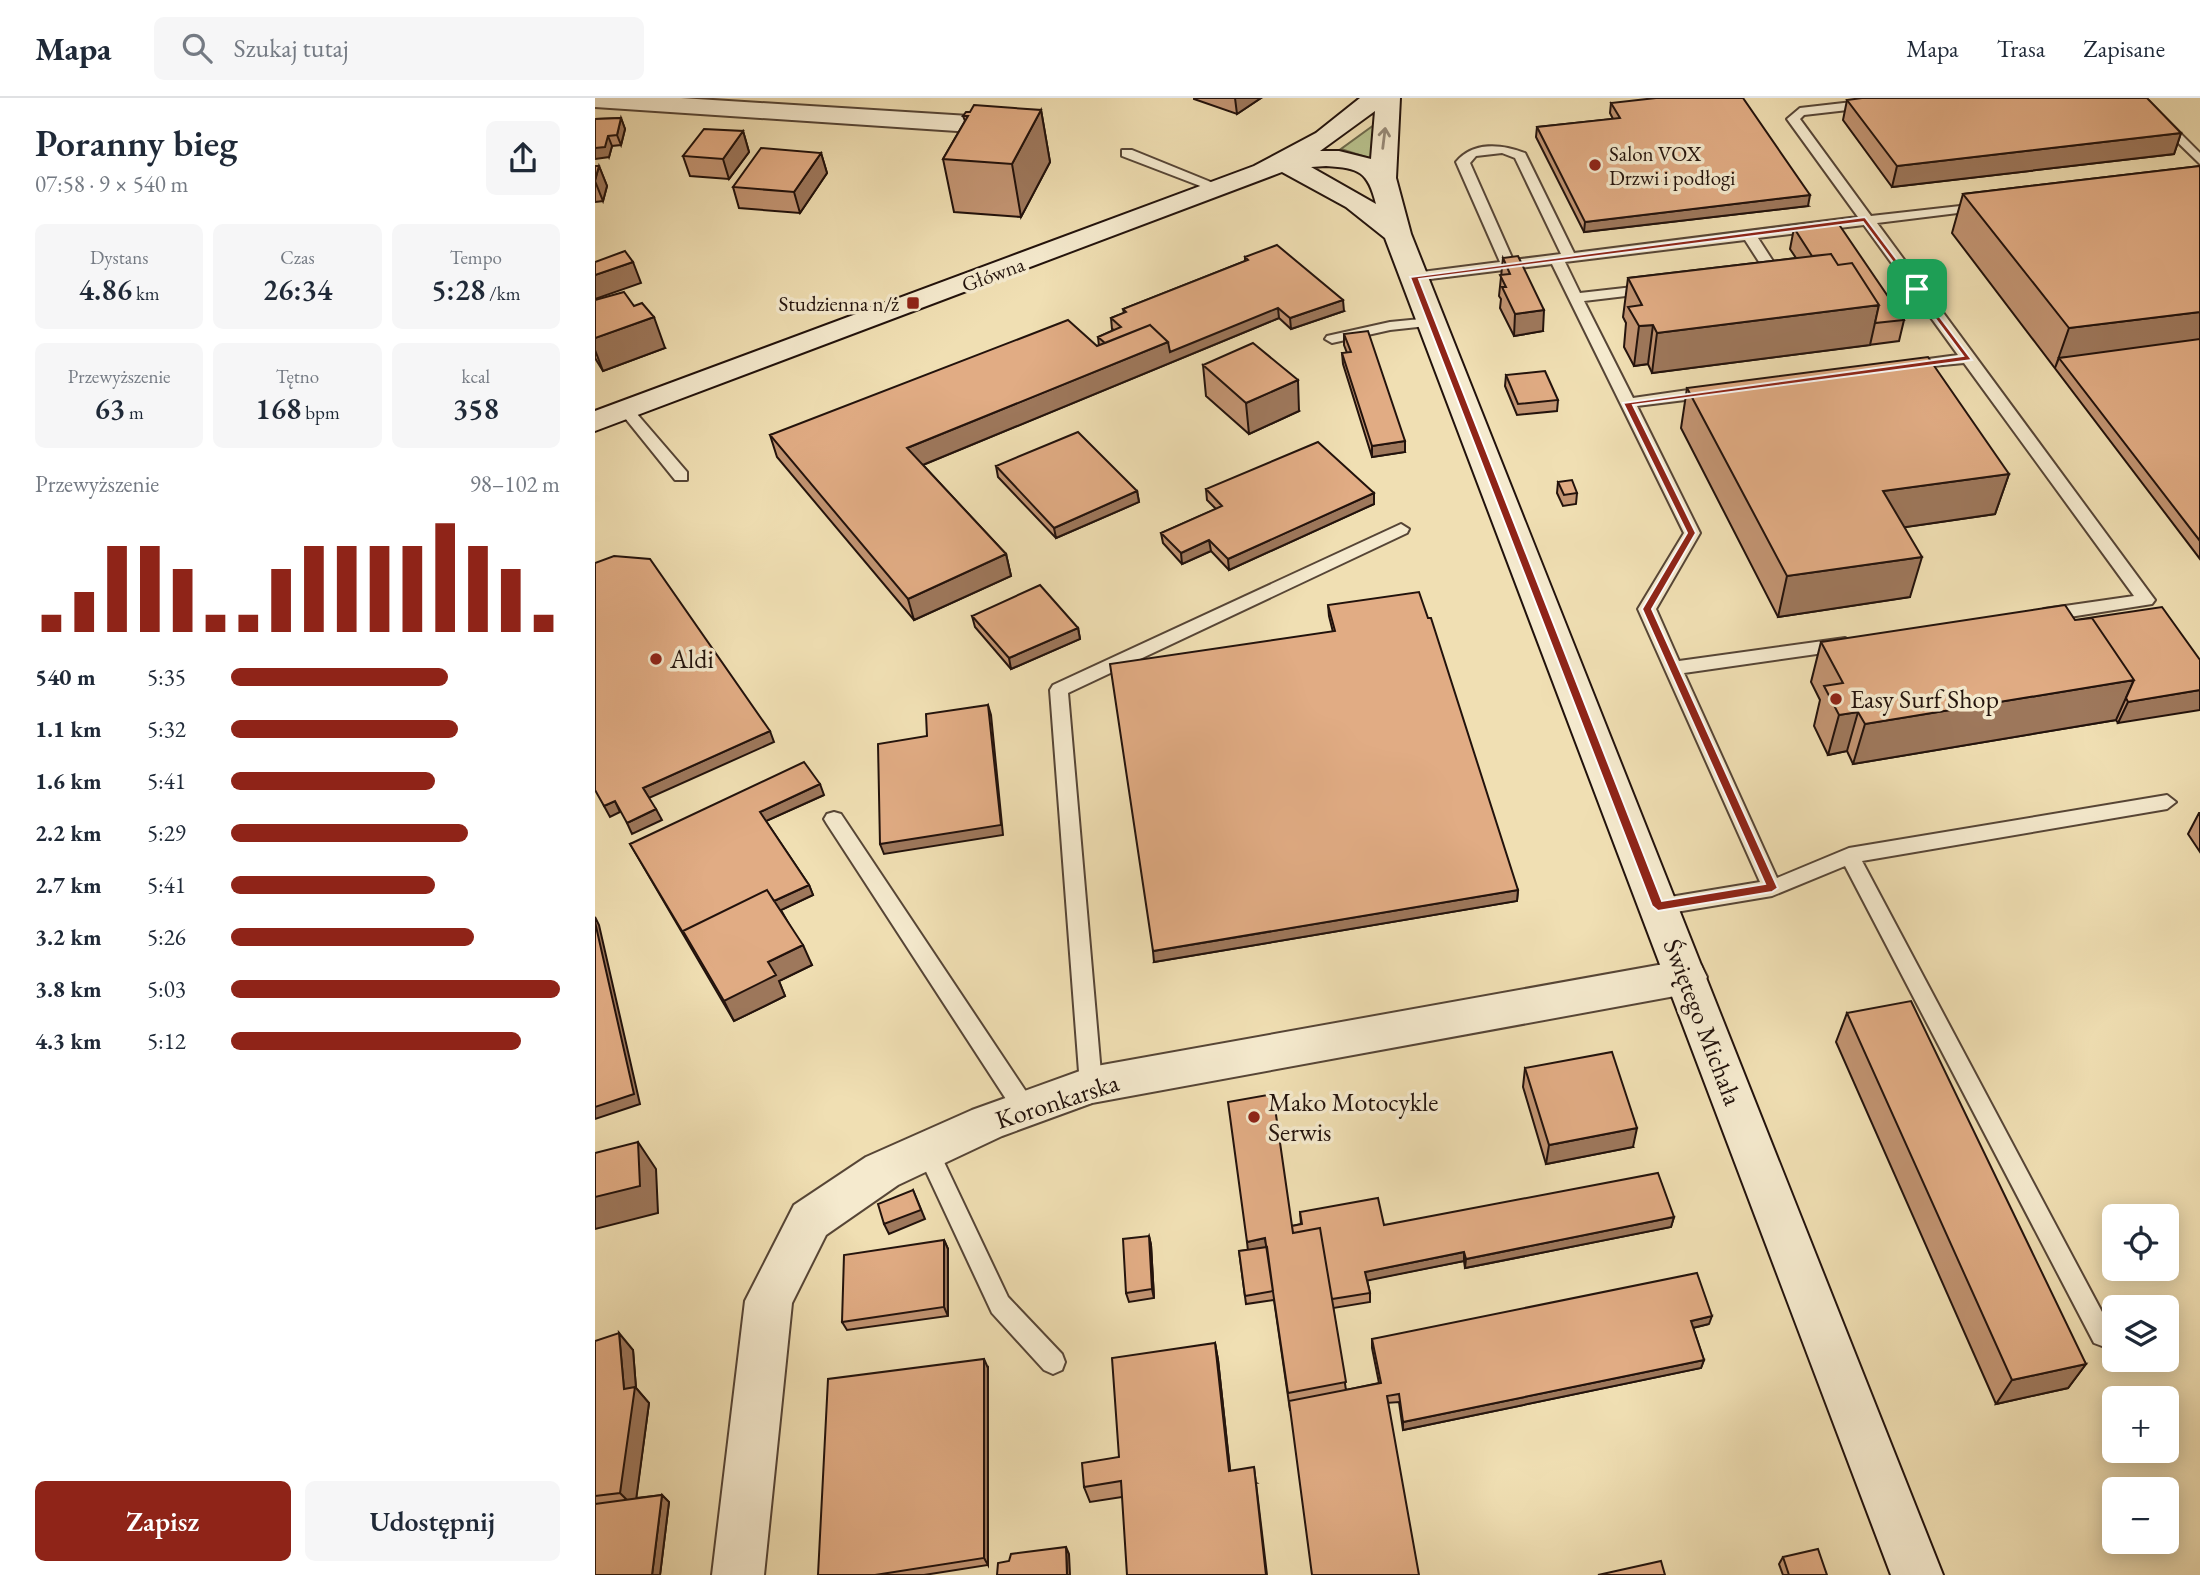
<!DOCTYPE html>
<html lang="pl">
<meta charset="utf-8">
<style>
body{margin:0;font-family:"EB Garamond",serif;background:#f6f6f7;color:#1f2937;height:100vh;display:flex;flex-direction:column;font-size:26px;white-space:nowrap}
*{box-sizing:border-box;margin:0}
p{font-size:23px;color:#747a83}
.icon{flex:none;width:38px;height:38px;fill:none;stroke:currentColor;stroke-width:2;stroke-linecap:round;stroke-linejoin:round}
.map{position:relative;flex:1;overflow:hidden}
.side{display:flex;flex-direction:column;background:#fff;width:595px}
.side>*{flex:none}
.fabs{position:absolute;left:1507px;top:1106px;display:grid;gap:14px}
.fabs a{display:grid;place-items:center;width:77px;height:77px;border-radius:10px;background:#fff;box-shadow:0 4px 18px #0003;font-size:35px}
.pin{position:absolute;display:grid;place-items:center;width:60px;height:60px;color:#fff;margin:-30px;border-radius:14px;box-shadow:0 4px 10px #0006}
.round{display:grid;place-items:center;flex:none;width:74px;height:74px;border-radius:10px;background:#f6f6f7}
.overview{display:flex;align-items:center;justify-content:space-between;height:119px;padding:0 35px}
h1{font-size:38px;font-weight:600;line-height:52px}
.figures{display:grid;grid-template-columns:repeat(3,1fr);gap:10px;height:119px;padding:7px 35px}
.figures div{display:grid;align-content:center;border-radius:10px;background:#f6f6f7;text-align:center}
.figures b{font-size:30px;font-weight:600}
.figures small{font-size:19px;font-weight:400}
.figures p{font-size:19px}
.chart{height:196px;padding:14px 35px}
.chart p{display:flex;justify-content:space-between}
.chart svg{width:100%;height:126px;margin-top:7px;stroke:#8f2418;stroke-width:6}
.action{display:flex;gap:14px;margin-top:auto;padding:14px 35px}
.action a{flex:1;height:80px;border-radius:10px;background:#8f2418;color:#fff;font-size:28px;font-weight:600;line-height:80px;text-align:center}
.action a+a{background:#f6f6f7;color:#1f2937}
ul{padding:0 35px;list-style:none;font-size:23px}
li{display:grid;grid-template-columns:112px 84px 1fr;align-items:center;height:52px}
li i{height:18px;border-radius:9px;background:#8f2418}
header{display:flex;align-items:center;gap:42px;box-sizing:border-box;height:98px;padding:0 35px;background:#fff;border-bottom:2px solid #e0e1e3}
header strong{font-size:33px}
nav{display:flex;gap:38px;margin-inline-start:auto;font-size:24px}
.search{width:490px;height:63px;background:#f6f6f7;display:flex;align-items:center;gap:18px;box-sizing:border-box;padding:0 24px;border-radius:10px;color:#747a83;font-size:26px}
main{display:flex;flex:1;min-height:0}
.map>svg:first-child{display:block}
.green{fill:#b8c28d;stroke:#6d6a4c;stroke-width:2}
.lines{fill:none;stroke-linecap:round;stroke-linejoin:round}
.lane-casing{stroke:#564536;stroke-width:4}
.street-casing{stroke:#564536;stroke-width:4}
.secondary-casing{stroke:#22120c;stroke-width:4}
.lane{fill:#f5eace;fill-rule:evenodd}
.street{fill:#f5eace;fill-rule:evenodd}
.secondary{fill:#f5eace;fill-rule:evenodd}
.wall{fill:#c29472;stroke:#22120c;stroke-width:2}
.shaded-wall{fill:#9e785c;stroke:#22120c;stroke-width:2}
.building{fill:#e1ac84;stroke:#22120c;stroke-width:2}
.oneway{stroke:#968977}
.route{fill:#8f2418;stroke:#fff;stroke-width:2;fill-rule:evenodd}
.poi-dot{fill:#8f2418;stroke:#f5eace;stroke-width:2.5}
.labels{text-anchor:middle;dominant-baseline:central;stroke-width:7;stroke-linejoin:round;paint-order:stroke}
.far-poi-label{font-size:21px;fill:#22120c;stroke:#f5eace;text-anchor:start}
.far-street-label{font-size:21px;fill:#22120c;stroke:#f5eace}
.poi-label{font-size:26px;fill:#22120c;stroke:#f5eace;text-anchor:start}
.street-label{font-size:26px;fill:#22120c;stroke:#f5eace}
</style>
<header>
<strong>Mapa</strong>
<div class="search"><svg class="icon" aria-label="search" viewBox="0 0 24 24"><circle cx="10" cy="10" r="6"/><path d="M15 15l6 6"/></svg>Szukaj tutaj</div>
<nav><a>Mapa</a><a>Trasa</a><a>Zapisane</a></nav>
</header>
<main>
<section class="side">
<div class="overview"><div><h1>Poranny bieg</h1><p>07:58 · 9 × 540 m</p></div><a class="round"><svg class="icon" aria-label="share" viewBox="0 0 24 24"><path d="M12 15V3M7 8l5-5 5 5M5 13v7h14v-7"/></svg></a></div>
<div class="figures">
<div><p>Dystans</p><b>4.86<small> km</small></b></div>
<div><p>Czas</p><b>26:34</b></div>
<div><p>Tempo</p><b>5:28<small> /km</small></b></div>
</div>
<div class="figures">
<div><p>Przewyższenie</p><b>63<small> m</small></b></div>
<div><p>Tętno</p><b>168<small> bpm</small></b></div>
<div><p>kcal</p><b>358</b></div>
</div>
<div class="chart"><p><span>Przewyższenie</span>98–102 m</p>
<svg viewBox="0 0 160 44" preserveAspectRatio="none"><path d="M5 44V38M15 44V30M25 44V14M35 44V14M45 44V22M55 44V38M65 44V38M75 44V22M85 44V14M95 44V14M105 44V14M115 44V14M125 44V6M135 44V14M145 44V22M155 44V38"/></svg>
</div>
<ul>
<li><b>540 m</b>5:35<i style="width:66%"></i></li>
<li><b>1.1 km</b>5:32<i style="width:69%"></i></li>
<li><b>1.6 km</b>5:41<i style="width:62%"></i></li>
<li><b>2.2 km</b>5:29<i style="width:72%"></i></li>
<li><b>2.7 km</b>5:41<i style="width:62%"></i></li>
<li><b>3.2 km</b>5:26<i style="width:74%"></i></li>
<li><b>3.8 km</b>5:03<i style="width:100%"></i></li>
<li><b>4.3 km</b>5:12<i style="width:88%"></i></li>
</ul>
<div class="action"><a>Zapisz</a><a>Udostępnij</a></div>
</section>
<div class="map">
<svg width="1605" height="1477" viewBox="0 0 1605 1477">
<rect width="100%" height="100%" fill="#f0dfb3"/>
<filter id="stains"><feTurbulence type="fractalNoise" baseFrequency=".00286" numOctaves="4"/><feColorMatrix values="0 0 0 0 .2 0 0 0 0 .09 0 0 0 0 .02 0 0 0 .5 -.17"/></filter>
<radialGradient id="worn" r=".72"><stop offset=".6" stop-color="#630" stop-opacity="0"/><stop offset="1" stop-color="#630" stop-opacity=".3"/></radialGradient>
<path class="green" d="M783 24 780 62 746 51Z"/>
<g class="lines">
<g class="lane-casing">
<path id="lane" d="M1537 0H1550L1605 55V66Z
M1275 2 1281 6 1279 9 1209 17 1205 21 1276 118 1392 105 1394 108 1387 112 1282 125 1557 498 1560 502 1557 506 1449 523 1443 521 1440 517 1449 511 1539 498 1369 265 1306 271 1304 268 1311 264 1363 257 1269 127 1163 140 1183 171 1162 183 1155 179 1168 170 1150 142 970 164 985 195 1056 187 1063 191 1056 195 989 203 1038 300 1114 289 1122 294 1114 299 1042 308 1105 435 1061 511 1084 563 1250 540 1259 546 1250 552 1089 575 1182 780 1254 750 1572 697 1581 704 1572 711 1267 763 1515 1229 1519 1237 1515 1245 1507 1248 1499 1245 1250 768 1177 798 1063 817 1056 815 1053 809 1056 803 1063 801 1165 784 1043 511 1089 435 957 166 819 183 812 179 819 175 905 164 861 64C878 43 907 46 930 55L979 155 1263 119 1192 21 1205 10ZM907 55 920 60 966 156 918 162 875 65 881 58Z
M527 52H537L633 91 621 94 527 58Z
M836 220 843 224 841 227 795 232 737 245 730 241 732 238 795 224Z
M31 307 36 309 92 374V382H80L26 315V309Z
M806 426 814 431 812 435 473 595 507 987 504 994 496 996 488 994 485 987 455 592 458 587Z
M239 714 246 716 438 1004 441 1011 438 1018 430 1020 422 1018 232 726 229 721 232 716Z
M332 1042 340 1045 413 1199 467 1256 470 1264 467 1272 458 1276 449 1272 397 1215 321 1052 324 1045Z"/>
</g>
<g class="street-casing">
<path id="street" d="M0 0H86L422 21 431 24 435 29 431 34 422 37 0 9Z
M1091 862 1106 867 1112 879 1106 891 1091 896 497 1005 407 1038 303 1087 231 1137 197 1205 169 1477H117L150 1203 199 1107 271 1059 377 1012 496 969Z"/>
</g>
<g class="secondary-casing">
<path id="secondary" d="M765 0H805L801 80 816 136 1348 1477H1296L790 140 751 109 687 74 0 333V313L659 68 721 35ZM780 13 776 61 744 53H725ZM731 68C765 70 773 74 781 106L716 69Z"/>
</g>
<use href="#lane" class="lane"/>
<use href="#street" class="street"/>
<use href="#secondary" class="secondary"/>
</g>
<path class="wall" d="M599 0H666L642 16 599 1Z
M1252 2 1586 35 1579 56 1297 89 1248 22Z
M1016 5 1213 108 989 134 941 39 942 29 1018 21 1015 15Z
M446 12 455 64 426 119 359 114 348 61 370 23 368 18Z
M26 20 30 31 26 47 17 48 14 59 0 21Z
M148 33 154 54 134 81 95 78 88 58Z
M226 55 232 75 205 115 144 110 138 89Z
M0 68H4L12 88 8 103 0 104Z
M1605 68V461L1357 135 1368 96Z
M1199 130 1309 222 1304 243 1057 275 1053 266 1039 268 1029 249 1031 225 1028 219 1033 180 1201 160 1195 151Z
M650 159 749 213 696 231 684 220 328 367 411 456 416 478 319 522 182 359 175 337 504 248 503 239 519 232 517 231 516 220 529 215 528 211 650 163Z
M908 160 948 233 919 238 905 210 906 201 904 198Z
M0 202 70 250 8 273 0 260Z
M749 236 810 354 777 359 748 266 747 255H752L749 247Z
M608 267 704 313 654 336 611 298Z
M911 277 963 302 962 313 922 317 910 288Z
M1092 290 1414 376 1400 416 1310 429 1315 499 1183 519 1086 330Z
M401 368 542 393 544 404 461 440 403 379Z
M963 384 982 395 981 406 968 408 962 395Z
M611 391 779 395V406L634 472 616 453 587 466 568 445 566 435 621 411 612 402Z
M733 507 923 792 922 803 559 864 738 534 734 518Z
M377 518 483 530 485 541 416 571 380 529Z
M1480 522 1605 562 1523 625 1521 622 1258 666 1252 653 1233 657 1219 628 1225 602 1216 584 1226 544Z
M229 697 171 723 214 787 218 797 186 812 217 867 184 883 190 898 139 923 35 746Z
M1604 715H1605V754L1593 736Z
M1252 915 1491 1266 1473 1290 1401 1306 1241 944Z
M930 970 1038 1049 951 1066 928 989Z
M705 1114 789 1127 1079 1119 1076 1129 870 1170 869 1163 772 1182 775 1195V1204L738 1210 751 1292 784 1285 777 1250V1241L1114 1226 1098 1230 1109 1262 1106 1270 808 1332 804 1304 695 1312 679 1202 651 1206 644 1153 653 1152 697 1128 706 1126Z
M554 1138 556 1147 559 1200 534 1204 531 1195Z
M349 1142 353 1151V1218L252 1232 247 1224Z
M0 1243 38 1252 41 1290 54 1305 41 1400 67 1397 74 1404 65 1477H0Z
M620 1245 623 1262 635 1373 661 1385 527 1399 495 1404 489 1389 524 1359Z
M393 1270V1467L329 1477H223Z
M1188 1459 1232 1477H1188L1184 1466Z"/>
<path class="shaded-wall" d="M640 0H666L642 16Z
M446 12 455 64 426 119 417 66Z
M26 20 30 31 26 47 22 37Z
M148 33 154 54 134 81 128 61Z
M1586 35 1579 56 1297 89 1302 68Z
M13 38 17 48 14 59 0 61V50Z
M226 55 232 75 205 115 199 94Z
M4 68 12 88 8 103 0 83Z
M1215 97 1213 108 989 134 990 124Z
M38 164 46 185 0 201V177Z
M748 202 749 213 696 231 695 220Z
M1284 207 1275 247 1057 275 1062 235Z
M683 210 684 220 318 371 312 350 573 244Z
M949 212 948 233 919 238 920 216Z
M1605 214V251L1464 260 1460 270 1474 230Z
M59 219 70 250 8 273 0 252V240Z
M1058 227 1053 266 1039 268 1044 228Z
M703 282 704 313 654 336 651 305Z
M810 343V354L777 359V348Z
M1414 376 1400 416 1277 434 1288 393Z
M542 393 544 404 461 440 459 430Z
M779 395V406L634 472 633 461Z
M614 442 616 453 587 466 586 455Z
M411 456 416 478 319 522 313 501Z
M1327 459 1315 499 1183 519 1192 478Z
M483 530 485 541 416 571 414 560Z
M1539 582 1521 622 1258 666 1270 626Z
M1605 592V612L1523 625 1533 604Z
M393 607 396 617 408 737 289 756 285 746Z
M1263 614 1252 653 1233 657 1244 617Z
M175 633 179 644 54 700 48 690Z
M225 686 229 697 169 724 165 714Z
M20 703 25 714 15 719 9 708Z
M61 711 67 722 37 736 32 725Z
M214 787 218 797 99 853 93 843Z
M923 792 922 803 559 864 558 853Z
M0 819 4 827 45 1006 0 1021Z
M208 847 217 867 184 883 190 898 139 923 129 903 173 864Z
M1042 1030 1038 1049 951 1066 954 1047Z
M43 1044 61 1071 63 1115 0 1131V1099Z
M318 1092 330 1121 294 1136 289 1126Z
M1079 1119 1076 1129 870 1170 871 1161Z
M554 1138 556 1147 559 1200 557 1191Z
M670 1140 673 1158 654 1162 652 1144Z
M349 1142 353 1151V1218L349 1209Z
M869 1154V1163L770 1183V1174Z
M1117 1218 1114 1226 1093 1231 1096 1223Z
M24 1235 38 1252 41 1290 54 1305 40 1410 25 1395 29 1291Z
M620 1245 623 1262 637 1389 634 1373Z
M389 1261 393 1270V1467L389 1460Z
M1109 1262 1106 1270 808 1332V1324Z
M1491 1266 1473 1290 1401 1306 1417 1282Z
M659 1369 661 1385 672 1477H671Z
M67 1397 74 1404 65 1477H57Z
M471 1449 474 1456 475 1477H472Z"/>
<path class="building" d="M1061 0H1148L1215 97 990 124 942 29 1025 20 1016 5Z
M1267 0H1552L1586 35 1302 68 1252 2Z
M379 7 446 12 417 66 348 61 373 18H368L371 14H375Z
M26 20 22 37 13 38 10 49 0 50V21Z
M109 31 148 33 128 61 88 58Z
M166 50 226 55 199 94 138 89Z
M0 68H4L0 82Z
M1605 68V214L1474 230 1368 96Z
M1243 125 1309 222 1280 225 1284 207 1257 165 1243 167 1236 156 1217 158 1199 130Z
M682 147 748 202 695 220 683 210 575 254 573 244 555 227 510 245 503 239 526 229 516 220 531 214 528 211 653 162 650 159Z
M30 153 38 164 0 177V164Z
M1236 156 1243 167 1257 165 1284 207 1062 235 1058 227 1044 228 1033 209 1047 207 1033 180Z
M923 158 949 212 920 216 907 189H911L905 177 915 176 908 160Z
M29 194 39 208 47 205 59 219 0 240V202Z
M473 222 502 248 555 227 573 244 312 350 411 456 313 501 175 337Z
M773 233 810 343 777 348 747 255 756 254 749 236Z
M1605 241V443L1464 260Z
M658 245 703 282 651 305 608 267Z
M1333 259 1414 376 1288 393 1327 459 1192 478 1092 290Z
M950 273 963 302 923 306 911 277Z
M483 334 542 393 459 430 401 368Z
M723 344 779 395 633 461 614 442 586 455 566 435 627 408 611 391Z
M977 382 982 395 969 397 963 384Z
M19 458 55 461 175 633 48 690 61 711 32 725 20 703 9 708 0 692V465Z
M445 487 483 530 414 560 377 518Z
M824 494 833 520H836L923 792 558 853 515 566 740 533 733 507Z
M1470 507 1480 522 1497 520 1539 582 1270 626 1263 614 1244 617 1229 588 1248 585 1226 544Z
M1567 509 1605 562V592L1533 604 1531 600 1539 582 1497 520 1480 522Z
M393 607 406 727 285 746 283 646 332 638 331 616Z
M209 664 225 686 165 714 214 787 179 803 172 792 88 833 93 843 35 746Z
M172 792 208 847 173 864 181 877 129 903 88 833Z
M0 824 39 996 0 1009Z
M1316 903 1491 1266 1417 1282 1252 915Z
M1017 954 1042 1030 954 1047 930 970Z
M678 996 698 1135 725 1130 751 1284 693 1295 670 1140 652 1144 633 1004Z
M43 1044 45 1088 0 1099V1055Z
M1063 1075 1079 1119 871 1161 869 1154 770 1174 775 1195 737 1201 725 1130 698 1135 697 1128 707 1126 705 1114 783 1100 789 1127Z
M318 1092 326 1112 289 1126 283 1106Z
M554 1138 557 1191 531 1195 528 1141Z
M349 1142V1209L247 1224 249 1157Z
M672 1149 678 1193 650 1198 644 1153Z
M1102 1175 1117 1218 1096 1223 1109 1262 808 1324 804 1296 792 1298 824 1477H717L694 1303 786 1285 777 1241Z
M24 1235 29 1291 40 1289 25 1395 0 1398V1243Z
M620 1245 634 1373 659 1369 671 1477H532L526 1383 489 1389 487 1365 524 1359 517 1260Z
M389 1261V1460L280 1477H223L233 1281Z
M67 1397 57 1477H0V1406Z
M471 1449 472 1477H402L403 1465 414 1463 416 1456Z
M1223 1451 1232 1477H1194L1188 1459Z
M1066 1463 1070 1477H1003Z"/>
<defs><path id="oneway-shaft" d="M-6 0H5M1.5-3L5.5 0L1.5 3" fill="none" stroke-width="1.6" stroke-linecap="round" stroke-linejoin="round" transform="scale(1.75)"/></defs>
<use class="oneway" href="#oneway-shaft" transform="translate(789 40) rotate(-83)"/>
<path class="route" d="M1270 119 1377 262 1038 307 1101 435 1057 511 1183 790 1177 794 1063 813 1057 808 815 179ZM1268 124 1368 258 1028 305 1092 435 1047 511 1170 786 1067 803 824 181Z"/>
<g class="poi-dot">
<circle cx="1000" cy="67" r="7"/>
<rect x="311" y="198" width="14" height="14" rx="3.5"/>
<circle cx="61" cy="561" r="7"/>
<circle cx="1241" cy="601" r="7"/>
<circle cx="659" cy="1019" r="7"/>
</g>
<g class="labels">
<g class="far-poi-label">
<text x="1014" y="55">Salon VOX<tspan x="1014" dy="24">Drzwi i podłogi</tspan></text>
<text x="304" y="205" text-anchor="end">Studzienna n/ż</text>
</g>
<g class="far-street-label">
<text transform="translate(398 176) rotate(-20)">Główna</text>
</g>
<g class="poi-label">
<text x="75" y="561">Aldi</text>
<text x="1255" y="601">Easy Surf Shop</text>
<text x="673" y="1004">Mako Motocykle<tspan x="673" dy="30">Serwis</tspan></text>
</g>
<g class="street-label">
<text transform="translate(1108 924) rotate(69)">Świętego Michała</text>
<text transform="translate(462 1003) rotate(-18)">Koronkarska</text>
</g>
</g>
<rect width="100%" height="100%" filter="url(#stains)"/>
<rect width="100%" height="100%" fill="url(#worn)"/>
</svg>
<div class="fabs">
<a><svg class="icon" aria-label="locate" viewBox="0 0 24 24"><circle cx="12" cy="12" r="6"/><path d="M12 2v4M12 18v4M2 12h4M18 12h4"/></svg></a>
<a><svg class="icon" aria-label="layers" viewBox="0 0 24 24"><path d="M12 4l9 5-9 5-9-5zM3 14l9 5 9-5"/></svg></a>
<a>+</a>
<a>−</a>
</div>
<div class="pin" style="left:1322px;top:191px;background:#1e9e55"><svg class="icon" aria-label="arrive" viewBox="0 0 24 24"><path d="M6 21V4h12l-3 4 3 4H6"/></svg></div>
</div>
</main>
